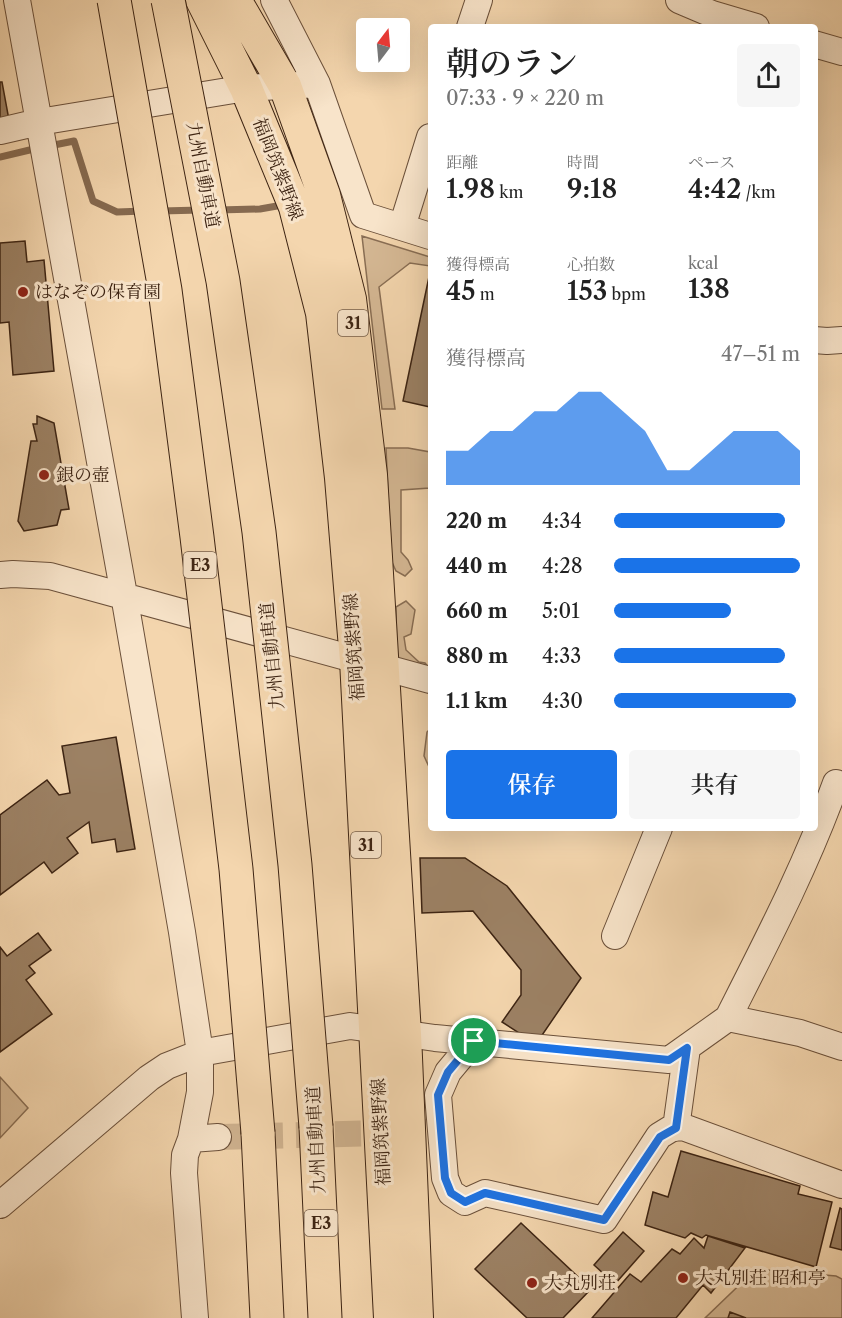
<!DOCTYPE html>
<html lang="ja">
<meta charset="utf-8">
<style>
body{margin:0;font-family:"Libre Caslon Text","Noto Serif JP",serif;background:#f6f6f6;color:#222;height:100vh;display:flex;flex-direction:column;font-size:22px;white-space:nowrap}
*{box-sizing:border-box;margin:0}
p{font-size:20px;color:#767676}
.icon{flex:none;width:33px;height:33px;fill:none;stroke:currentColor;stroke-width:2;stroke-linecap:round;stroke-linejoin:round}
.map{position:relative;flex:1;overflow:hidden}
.drawer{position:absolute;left:428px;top:24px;width:390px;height:807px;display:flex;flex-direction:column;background:#fff;border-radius:6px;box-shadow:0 6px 24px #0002}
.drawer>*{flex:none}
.needle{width:39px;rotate:16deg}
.buttons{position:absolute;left:356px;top:18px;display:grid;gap:12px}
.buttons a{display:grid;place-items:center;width:54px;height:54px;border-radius:6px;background:#fff;box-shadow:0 6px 24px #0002;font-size:30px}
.pin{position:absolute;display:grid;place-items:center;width:51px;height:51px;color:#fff;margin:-26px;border:3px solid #fff;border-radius:50%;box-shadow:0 2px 6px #0007}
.round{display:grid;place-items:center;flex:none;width:63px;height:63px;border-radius:6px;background:#f6f6f6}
.head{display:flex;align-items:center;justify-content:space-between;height:102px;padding:0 18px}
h1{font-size:33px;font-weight:600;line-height:45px}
.metrics{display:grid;grid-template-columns:repeat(3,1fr);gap:9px;height:102px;padding:6px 18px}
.metrics div{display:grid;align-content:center}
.metrics b{font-size:26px;font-weight:600}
.metrics small{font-size:16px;font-weight:400}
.metrics p{font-size:16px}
.chart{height:168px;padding:12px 18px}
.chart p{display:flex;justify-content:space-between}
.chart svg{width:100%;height:108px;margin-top:6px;fill:#1a73e8;opacity:.7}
.cta{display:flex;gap:12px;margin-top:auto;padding:12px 18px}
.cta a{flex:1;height:69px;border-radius:6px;background:#1a73e8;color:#fff;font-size:24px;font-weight:600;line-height:69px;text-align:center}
.cta a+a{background:#f6f6f6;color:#222}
ul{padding:0 18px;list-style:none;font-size:20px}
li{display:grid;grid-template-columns:96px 72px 1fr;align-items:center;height:45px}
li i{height:15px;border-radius:8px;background:#1a73e8}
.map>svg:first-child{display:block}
.green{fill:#d5b894;stroke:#896e54;stroke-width:1.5}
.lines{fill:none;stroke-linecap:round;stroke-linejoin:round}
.stream{stroke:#866a50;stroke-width:7}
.building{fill:#9c8164;stroke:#3d2413;stroke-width:1.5}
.minor-tunnel{stroke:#cfb28f;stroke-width:26;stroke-dasharray:26 13;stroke-linecap:butt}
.minor-casing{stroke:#6b503a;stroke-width:28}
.major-casing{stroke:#3d2413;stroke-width:34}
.highway-casing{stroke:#3d2413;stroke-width:35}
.minor{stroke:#f8e4ca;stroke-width:26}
.major{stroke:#f4d6ae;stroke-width:32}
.highway{stroke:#f4d6ae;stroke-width:33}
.highway-bridge-casing{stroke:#3d2413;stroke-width:35;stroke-linecap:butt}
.highway-bridge{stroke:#f4d6ae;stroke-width:33}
.route-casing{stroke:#fff;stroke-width:12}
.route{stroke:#1a73e8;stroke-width:8}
.poi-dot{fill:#8f2418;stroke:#f8e4ca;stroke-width:2}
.labels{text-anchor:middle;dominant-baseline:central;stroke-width:6;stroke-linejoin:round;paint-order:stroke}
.shield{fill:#f8e4ca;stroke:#755e4a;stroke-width:1.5}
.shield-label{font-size:16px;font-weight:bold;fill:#3d2413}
.street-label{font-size:18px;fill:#3d2413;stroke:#f8e4ca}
.poi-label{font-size:18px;fill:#3d2413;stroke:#f8e4ca;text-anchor:start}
</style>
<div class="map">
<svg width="842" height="1318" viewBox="0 0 842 1318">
<rect width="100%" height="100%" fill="#f4d6ae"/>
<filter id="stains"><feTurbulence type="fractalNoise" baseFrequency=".00333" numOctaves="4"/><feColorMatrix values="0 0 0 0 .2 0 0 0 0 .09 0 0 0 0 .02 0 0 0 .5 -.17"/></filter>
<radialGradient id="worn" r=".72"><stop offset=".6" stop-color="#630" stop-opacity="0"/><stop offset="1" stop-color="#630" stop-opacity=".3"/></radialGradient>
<path class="green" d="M362 236 430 257V266L410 263 379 287 395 409H382Z
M386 448H408L430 452V488L401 490V552L408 560 412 569 405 576 396 571 391 560Z
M406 601 415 610 411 634 404 637 406 650 419 662 425 663 430 669 397 661 396 607Z
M430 729V769L424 756 427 732Z
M0 1077 28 1108 0 1138Z
M756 1269 836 1276 842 1279V1318H705Z"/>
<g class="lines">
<path class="stream" d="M49 146 74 141 93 201 117 212 144 211
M0 157 38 148
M218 210 260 209 277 206
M161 211 201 210"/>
</g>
<path class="building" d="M0 82H2L9 120 0 122Z
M25 241 27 262 44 260 54 371 13 375 9 322 0 323V243Z
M430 272V407L403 401Z
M37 416 54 423 69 509 61 510 57 525 24 531 18 521 31 441H37L33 424H37Z
M116 737 135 849 117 852 115 839 92 843 89 822 67 838 78 853 52 873 44 862 0 895V815L47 780 59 795 70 793 62 746Z
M420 858H465L507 886 581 978 536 1044 502 1022 521 995V970L473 911 422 913Z
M38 933 51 950 29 966 35 973 26 980 52 1014 0 1052V947L7 956Z
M681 1151 800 1186 798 1194 832 1202 816 1267 706 1235 702 1238 691 1233 685 1238 645 1225 653 1192 668 1197Z
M840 1208 842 1209V1250L830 1247Z
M521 1223 591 1289 563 1318H527L475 1269Z
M623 1232 644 1251 615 1284 594 1265Z
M708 1236 745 1248 711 1293 703 1285 676 1318H592L630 1274 641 1282 672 1249 680 1254 694 1238 704 1248Z
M730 1312 746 1318H728Z"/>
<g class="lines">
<path class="minor-tunnel" d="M218 1137 426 1132"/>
<g class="minor-casing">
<path id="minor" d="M17 0 124 595 182 932 200 1053V1092L191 1139 185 1155 184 1173 195 1318
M274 0 317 84 363 215 430 236
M679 0 712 14 756 27
M470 27 479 0
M814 44 842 52
M0 131 39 122 246 88 317 84
M402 227 430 137
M814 340 827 341 842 340
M0 575 13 574 50 576 430 680
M615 936 659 828
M728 1018C767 941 807 864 836 783
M473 1042 448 1072 438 1095 445 1178 451 1193 465 1202 485 1193 604 1220 659 1136 672 1128 683 1127 842 1185
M676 1128 687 1048
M191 1139 218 1137
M0 1205 149 1078 167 1066 200 1053 350 1026 435 1038 669 1060 728 1018 800 1033 842 1047"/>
</g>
<g class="major-casing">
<path id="major" d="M202 0 246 88 295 207 322 313 341 478 356 660 390 1318
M235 0 285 86 324 195 350 299 371 475 405 1034 417 1318"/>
</g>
<g class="highway-casing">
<path id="highway" d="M316 1127 325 1318
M258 1133 267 1318"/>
</g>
<use href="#minor" class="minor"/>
<use href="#major" class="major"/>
<use href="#highway" class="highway"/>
<g class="highway-bridge-casing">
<path id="highway-bridge" d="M114 0 165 290 197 537 236 869 258 1133
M168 0 223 281 259 532 295 865 316 1127"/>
</g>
<use href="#highway-bridge" class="highway-bridge"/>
</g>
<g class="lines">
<g class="route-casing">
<path id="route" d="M474 1041 669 1060 687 1048 676 1128 660 1137 604 1220 485 1193 465 1202 451 1193 445 1178 438 1095 448 1072Z"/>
</g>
<use href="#route" class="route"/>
</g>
<g class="poi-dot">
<circle cx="23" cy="292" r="6"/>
<circle cx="44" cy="475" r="6"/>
<circle cx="683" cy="1278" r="6"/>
<circle cx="532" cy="1283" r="6"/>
</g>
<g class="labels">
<g class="shield">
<rect x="338" y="310" width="30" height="26" rx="4.5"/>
<rect x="183.5" y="552" width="33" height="26" rx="4.5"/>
<rect x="351" y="832" width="30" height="26" rx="4.5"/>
<rect x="304.5" y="1210" width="33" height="26" rx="4.5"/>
</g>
<g class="shield-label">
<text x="353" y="323">31</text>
<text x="200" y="565">E3</text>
<text x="366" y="845">31</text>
<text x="321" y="1223">E3</text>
</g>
<g class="street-label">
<text transform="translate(278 169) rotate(69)">福岡筑紫野線</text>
<text transform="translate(203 175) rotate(79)">九州自動車道</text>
<text transform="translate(354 647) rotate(-94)">福岡筑紫野線</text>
<text transform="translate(272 656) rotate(-96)">九州自動車道</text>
<text transform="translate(381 1132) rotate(-93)">福岡筑紫野線</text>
<text transform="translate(316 1140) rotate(-93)">九州自動車道</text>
</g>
<g class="poi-label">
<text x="35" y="292">はなぞの保育園</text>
<text x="56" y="475">銀の壺</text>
<text x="695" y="1278">大丸別荘 昭和亭</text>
<text x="544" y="1283">大丸別荘</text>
</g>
</g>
<rect width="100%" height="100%" filter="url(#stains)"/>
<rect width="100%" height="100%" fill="url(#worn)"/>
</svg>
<div class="buttons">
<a><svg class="needle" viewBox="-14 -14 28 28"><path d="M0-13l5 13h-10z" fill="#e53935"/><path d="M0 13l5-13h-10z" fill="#767676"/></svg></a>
</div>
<div class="pin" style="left:474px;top:1041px;background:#1e9e55"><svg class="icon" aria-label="arrive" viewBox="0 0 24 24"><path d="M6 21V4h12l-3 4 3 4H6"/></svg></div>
<section class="drawer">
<div class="head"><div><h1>朝のラン</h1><p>07:33 · 9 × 220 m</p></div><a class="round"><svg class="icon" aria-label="share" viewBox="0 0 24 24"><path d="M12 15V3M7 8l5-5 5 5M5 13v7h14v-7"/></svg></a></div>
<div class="metrics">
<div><p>距離</p><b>1.98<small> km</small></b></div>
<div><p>時間</p><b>9:18</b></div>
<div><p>ペース</p><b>4:42<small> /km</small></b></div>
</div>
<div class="metrics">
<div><p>獲得標高</p><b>45<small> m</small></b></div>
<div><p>心拍数</p><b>153<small> bpm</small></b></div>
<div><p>kcal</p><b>138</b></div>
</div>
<div class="chart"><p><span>獲得標高</span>47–51 m</p>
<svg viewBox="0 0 160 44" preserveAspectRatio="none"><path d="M0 44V30L10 30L20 22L30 22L40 14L50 14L60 6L70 6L80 14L90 22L100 38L110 38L120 30L130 22L140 22L150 22L160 30V44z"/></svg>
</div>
<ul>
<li><b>220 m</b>4:34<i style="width:92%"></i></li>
<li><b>440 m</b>4:28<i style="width:100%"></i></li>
<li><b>660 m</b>5:01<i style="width:63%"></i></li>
<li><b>880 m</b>4:33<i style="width:92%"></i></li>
<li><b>1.1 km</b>4:30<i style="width:98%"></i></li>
</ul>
<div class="cta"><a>保存</a><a>共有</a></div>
</section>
</div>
